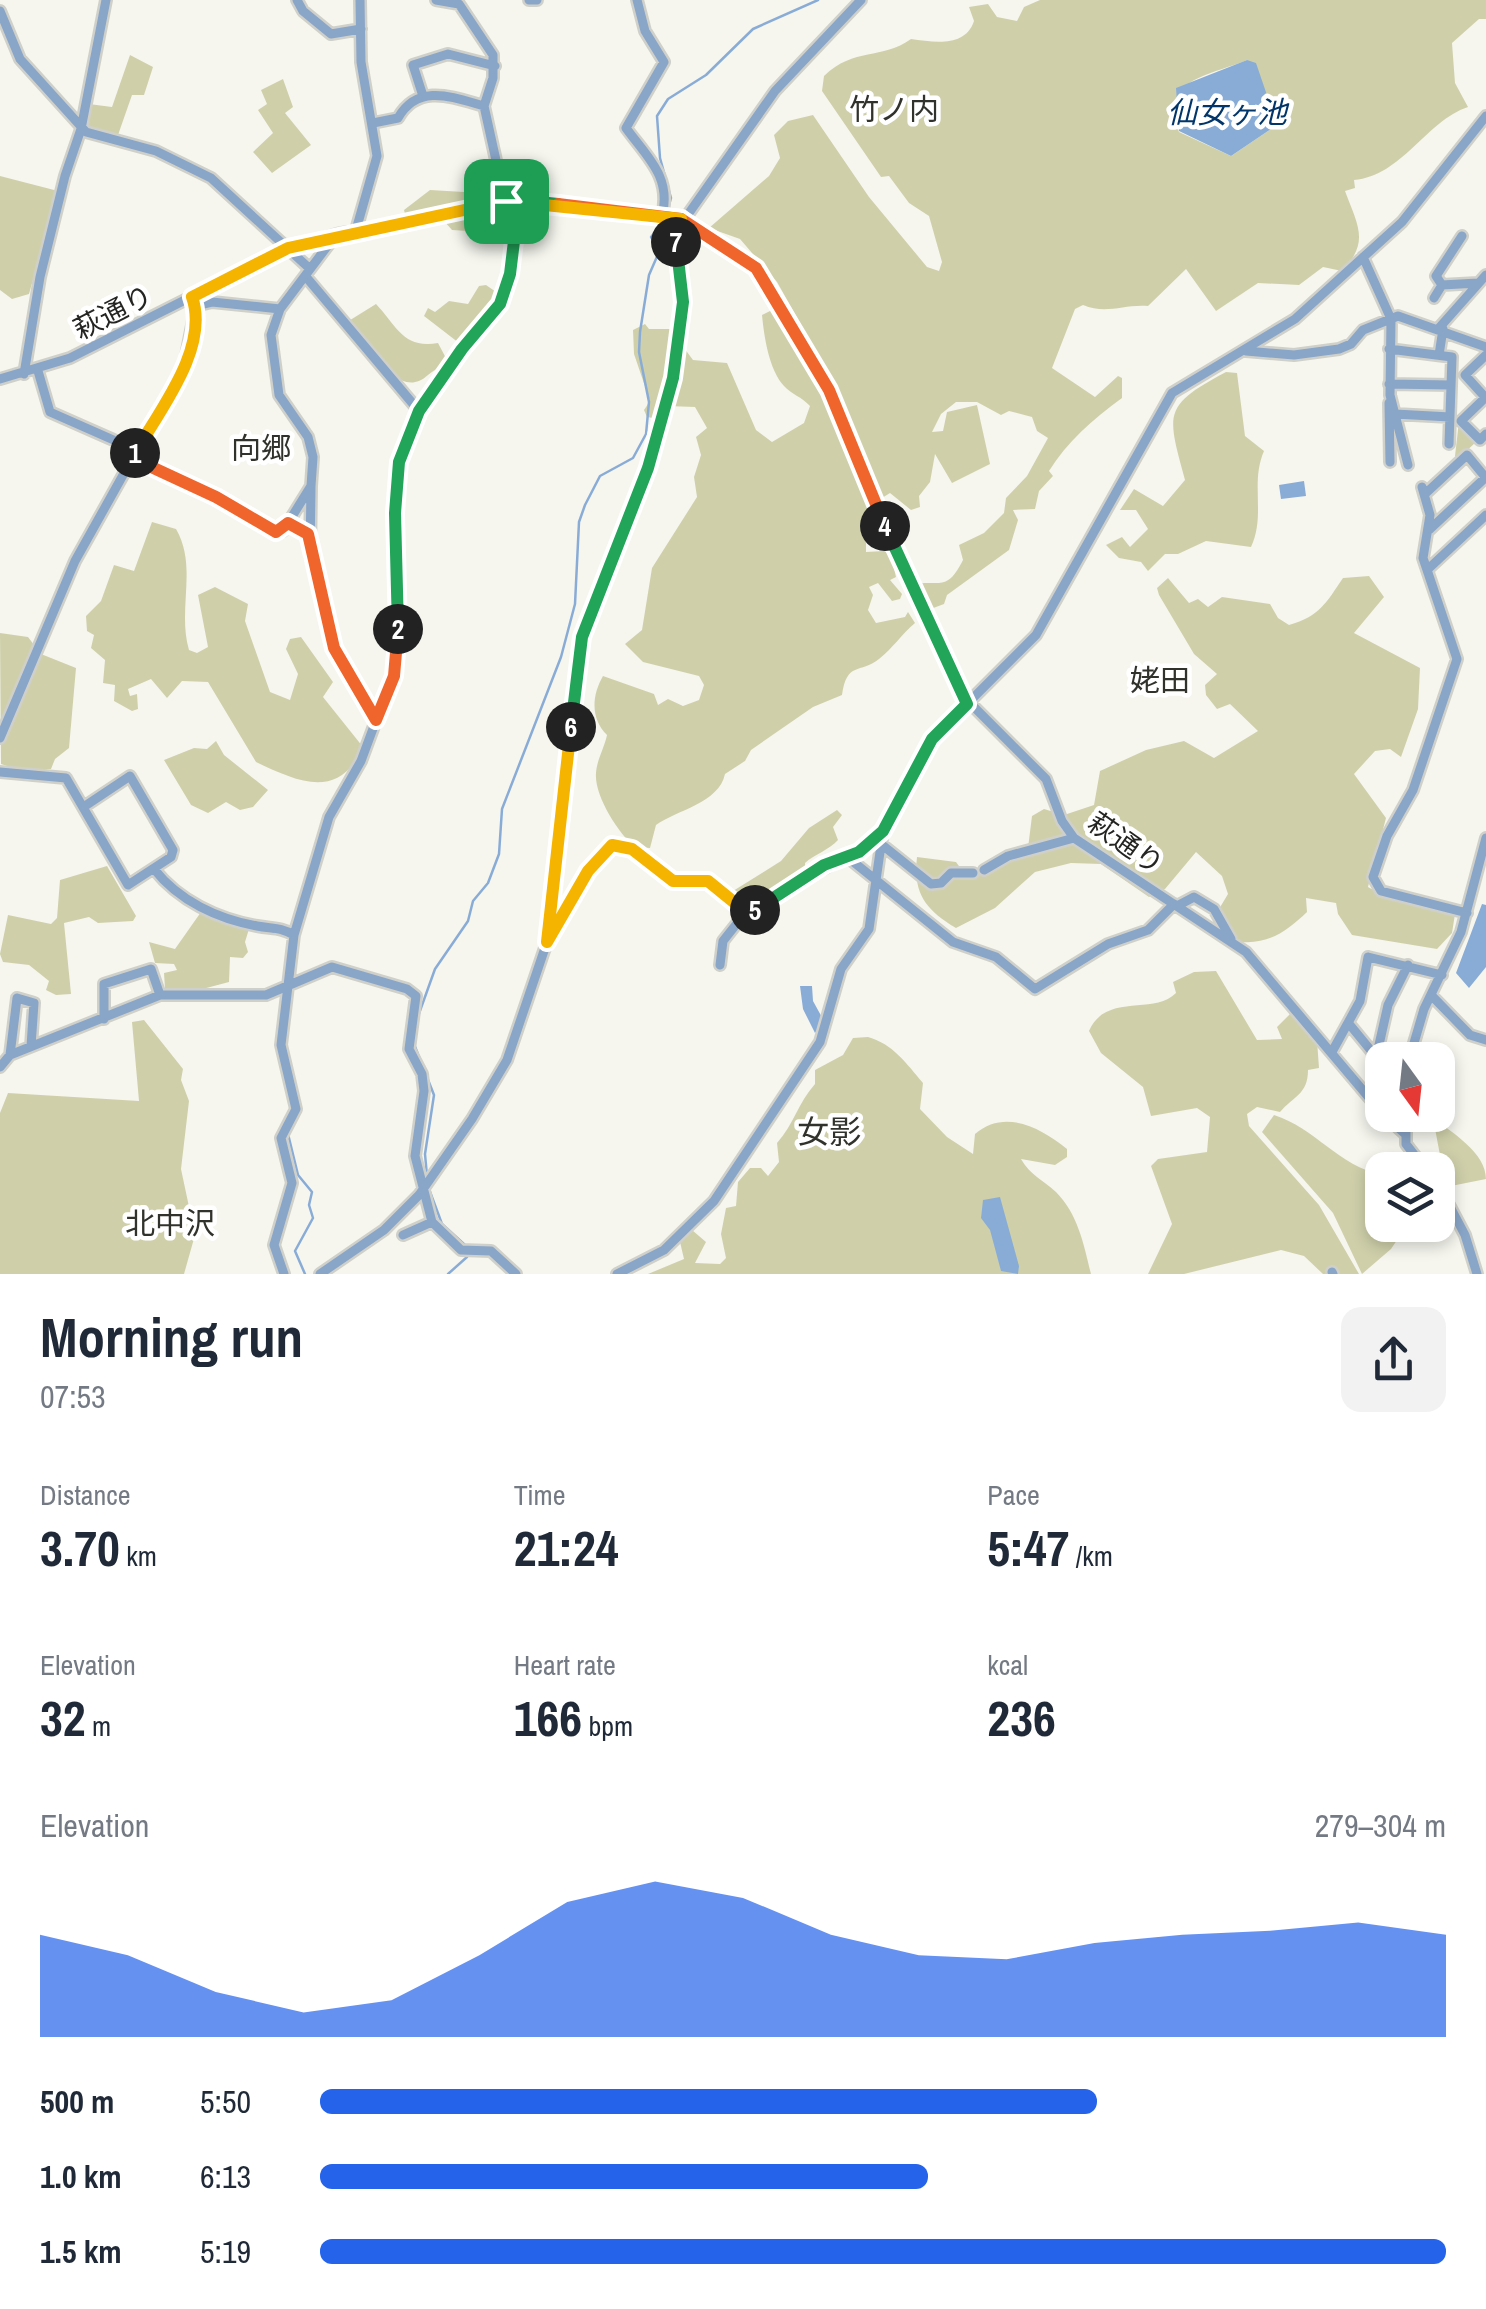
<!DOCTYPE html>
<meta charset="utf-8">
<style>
body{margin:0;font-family:"Archivo Narrow","Noto Sans JP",sans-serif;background:#f2f2f3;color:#1f2937;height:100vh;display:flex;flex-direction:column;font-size:38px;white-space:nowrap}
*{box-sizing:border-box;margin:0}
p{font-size:32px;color:#747a83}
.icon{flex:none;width:55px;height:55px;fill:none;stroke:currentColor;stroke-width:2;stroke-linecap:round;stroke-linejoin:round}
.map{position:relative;height:1274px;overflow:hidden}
.details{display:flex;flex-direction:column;background:#fff;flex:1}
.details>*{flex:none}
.needle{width:65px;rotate:165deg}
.controls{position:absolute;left:1365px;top:1042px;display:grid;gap:20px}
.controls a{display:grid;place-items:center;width:90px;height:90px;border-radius:20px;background:#fff;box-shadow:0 5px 15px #0003;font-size:50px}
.pin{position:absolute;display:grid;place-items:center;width:85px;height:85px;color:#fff;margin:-42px;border-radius:20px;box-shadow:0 5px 15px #0006}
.km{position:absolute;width:50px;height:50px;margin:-25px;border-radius:50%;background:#222;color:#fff;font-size:28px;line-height:50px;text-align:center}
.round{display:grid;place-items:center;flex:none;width:105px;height:105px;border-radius:20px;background:#f2f2f3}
.summary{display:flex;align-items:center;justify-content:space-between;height:170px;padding:0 40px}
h1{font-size:55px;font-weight:800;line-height:75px}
.figures{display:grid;grid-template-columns:repeat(3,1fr);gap:15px;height:170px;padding:10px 40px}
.figures div{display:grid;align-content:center}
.figures b{font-size:50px;font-weight:800}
.figures small{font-size:28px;font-weight:400}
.figures p{font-size:28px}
.chart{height:280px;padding:20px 40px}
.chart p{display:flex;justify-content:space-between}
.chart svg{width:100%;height:180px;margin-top:10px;fill:#2563eb;opacity:.7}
ul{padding:0 40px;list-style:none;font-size:32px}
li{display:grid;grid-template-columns:160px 120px 1fr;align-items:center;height:75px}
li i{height:25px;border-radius:12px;background:#2563eb}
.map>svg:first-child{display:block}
.green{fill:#cfd0aa;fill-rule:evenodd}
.water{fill:#89acd7}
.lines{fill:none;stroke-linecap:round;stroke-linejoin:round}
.stream{stroke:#89acd7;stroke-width:2.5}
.minor-casing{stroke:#d0d0ca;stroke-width:14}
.minor{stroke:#89a5c8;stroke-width:9}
.split-1-casing{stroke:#fff;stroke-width:20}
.split-2-casing{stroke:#fff;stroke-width:20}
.split-3-casing{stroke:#fff;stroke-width:20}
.split-4-casing{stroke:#fff;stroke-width:20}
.split-5-casing{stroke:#fff;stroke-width:20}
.split-6-casing{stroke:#fff;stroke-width:20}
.split-7-casing{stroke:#fff;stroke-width:20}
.split-8-casing{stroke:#fff;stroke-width:20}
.split-1{stroke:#f5b400;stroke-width:12}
.split-2{stroke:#f0652b;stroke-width:12}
.split-3{stroke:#22a559;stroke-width:12}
.split-4{stroke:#f0652b;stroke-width:12}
.split-5{stroke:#22a559;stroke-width:12}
.split-6{stroke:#f5b400;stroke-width:12}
.split-7{stroke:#22a559;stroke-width:12}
.split-8{stroke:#f5b400;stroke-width:12}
.labels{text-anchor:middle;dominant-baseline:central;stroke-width:9;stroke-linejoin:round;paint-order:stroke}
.street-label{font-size:28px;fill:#252523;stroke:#fff}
.neighbourhood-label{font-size:30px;fill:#32322d;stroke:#fff}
.water-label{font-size:30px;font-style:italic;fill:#02366a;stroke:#fff}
.quarter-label{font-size:32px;fill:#32322d;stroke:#fff}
</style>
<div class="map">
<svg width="1486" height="1274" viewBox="0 0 1486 1274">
<rect width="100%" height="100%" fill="#f6f6ef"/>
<path class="green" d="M1040 0H1486V19H1479L1452 43 1455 83 1468 107C1426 121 1402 176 1354 180L1355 188 1345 191C1358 226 1370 242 1342 271L1323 267 1299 285 1258 283 1216 311 1186 269 1148 306C1124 304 1106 315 1083 305L1075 309 1052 368 1095 397 1118 376 1122 378V398C1093 419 1067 442 1049 471L1053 476 1039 491 1035 509 1013 510 1018 520 1009 550 947 595 944 604 928 610 914 584C940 580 947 592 963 560L959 545 984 533 1004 513 1006 498 1027 476 1048 438 1037 431 1032 417 1009 411 1001 415 977 402H956L941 414 932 432 943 431 947 412 977 405 990 464 952 483 935 454 930 482 919 496 920 507 911 510 890 493 882 498 831 378 777 282 740 239 709 228 769 176 780 158 774 135 788 121 813 115 869 197 927 267 939 271 942 262 929 216 909 203 889 176 881 177 822 91 824 76C854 47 882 60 911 39 934 42 965 48 974 21L969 7 988 4 997 17 1017 21 1024 7ZM1247 60 1271 129 1231 156 1179 132C1158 79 1209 76 1247 60Z
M130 55 153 67 144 95H132L118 135 89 129V104L112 107Z
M283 79 293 107 285 113 311 145 272 173 253 152 273 133 258 110 267 104 261 90Z
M0 176 58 191 29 294 12 299 0 290Z
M430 190 481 193 468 231 452 230 436 212 405 214 404 210Z
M486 285 499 294 498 303 459 343 424 316 428 308 435 312 449 301 468 304 479 286Z
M376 304C397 326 403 349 438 343L447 360C441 368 435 369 428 375 395 405 370 337 347 322Z
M776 308 816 371 875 512 879 526 866 537V552L884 551 891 555 896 577 890 580 902 594 900 599 892 601 878 583 869 587 873 595 868 610 876 623 905 617 908 612 915 623C902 634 892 649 879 659 860 674 847 661 842 695L813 707 751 750 745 761 725 774C719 803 677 810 656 825L650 848 635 847C618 833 594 795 596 773 597 759 604 749 607 735 590 718 592 695 603 676L654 694 658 705 668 699 683 706 699 700 704 685 699 676 643 662 625 644 642 630 652 568 697 497 694 477 701 455 696 437 707 428 695 407 667 406 653 418 647 417 644 410 650 401 634 354 633 330 645 324 649 329H670L693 360 727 363 756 430 772 442 804 423 810 406C802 397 791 394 784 386 769 370 764 336 762 315Z
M1226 372 1237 373 1245 436 1264 451C1250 483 1266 515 1251 547L1206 541 1178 554H1165L1148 571 1141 562 1119 558 1106 545 1122 537 1130 547 1148 529 1136 510H1120L1134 489 1163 506 1185 480C1167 413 1162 406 1226 372Z
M1459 421 1477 441 1458 459 1455 456Z
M152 522 176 529C198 567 177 609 189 650L197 653 208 647 198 595 215 587 248 604 245 621 270 692 290 700 298 674 286 649 290 639 301 637 333 682 323 697 363 747C339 800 300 783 256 762L208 682 182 681 167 698 151 679 128 689 130 696 137 694 138 709 132 711 114 701 115 685 103 683 105 660 91 648 94 635 87 631 86 616 101 601 114 565 134 571Z
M1369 576 1384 597 1354 633 1420 668 1418 709 1401 757 1390 749 1375 751 1354 774 1386 818 1368 887C1394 902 1426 905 1455 914L1452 933 1437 949 1352 935 1338 914 1336 903 1306 898 1307 912C1288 930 1270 944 1242 942L1229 932 1219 909 1228 894 1222 876 1196 852 1165 889 1149 897 1101 864 1071 863 1035 872 995 908 956 928C924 909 913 892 917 857L956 862 967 877 1027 856 1032 816 1044 809 1064 815 1094 805 1100 771 1146 750 1184 741 1214 758 1258 731 1230 704 1217 709 1206 695 1205 685 1217 674 1194 654 1159 595 1157 588 1168 578 1189 603 1198 599 1208 607 1222 597 1270 604 1278 618 1289 625C1320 616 1326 603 1343 578Z
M0 633 28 637 41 654 76 668 69 748 55 759 51 769 22 771 1 764Z
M216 741 224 755 268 790 253 807 240 810 226 802 208 813 191 805 164 760 194 748 207 749Z
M837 810 842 815 833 827 838 840C829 850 815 854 805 863V871L756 907 740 902 733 891 781 861 809 828Z
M107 866 136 916 133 921 98 923 89 917 64 923 71 994 56 995 46 990 49 981 29 965 3 962 0 954 8 915 51 924 57 918 60 880Z
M201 912 249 929 245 942 248 952 243 958 230 957 229 982 195 991 165 989 164 973 177 970 174 964 155 963 149 942 175 949Z
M1216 971 1257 1040 1282 1039 1277 1027 1292 1012 1317 1040 1319 1068 1308 1070C1308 1094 1294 1096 1280 1112L1257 1107 1247 1114 1249 1126 1319 1205 1359 1274H1323L1304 1256 1281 1250 1184 1274H1148L1172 1224 1151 1166 1158 1159 1207 1152 1210 1117 1197 1108 1151 1116 1143 1087 1101 1053 1089 1031C1106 992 1153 1016 1176 993L1173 982 1194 972Z
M144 1020 183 1069 181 1080 189 1101 181 1169 195 1235 184 1274H0V1113L8 1093 139 1101 132 1022Z
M868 1037C893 1044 906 1063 923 1083L920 1109 947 1137 973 1154 975 1134C1005 1108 1041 1128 1067 1149V1157L1055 1165 1021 1159C1030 1175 1043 1180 1056 1192 1078 1214 1084 1245 1091 1274H648L684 1259 680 1242 692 1230 706 1242 695 1263 720 1264 726 1258 721 1234 726 1208 736 1206 738 1182 750 1168H761L768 1176 779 1162 777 1143C794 1124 798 1103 815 1084V1070L843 1055 853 1038Z
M1274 1115C1315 1128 1339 1166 1382 1175V1225H1407L1391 1249 1362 1274 1333 1213 1262 1132Z
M1433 1118C1453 1133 1486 1153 1486 1179L1446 1187Z"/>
<path class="water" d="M1247 60 1256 63 1268 98 1271 129 1231 156 1179 131 1176 88Z
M1304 481 1306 496 1281 499 1279 485Z
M1482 904 1486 905V967L1469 988 1456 973Z
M800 986H812L813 1001 824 1021 815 1033 803 1009Z
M1000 1197 1019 1266 1018 1274 1001 1271 990 1230 981 1218 983 1200Z"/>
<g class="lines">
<path class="stream" d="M668 209 671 198 660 158 657 116 668 99 706 75 753 29 818 0
M416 1022 435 969 468 921 473 901 488 883 499 854 502 809 561 657 575 604 579 522 585 505 600 476 633 458 646 434 649 402 639 352 640 332 649 275 659 252 651 237 664 221
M414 1044 434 1095 425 1154 427 1176
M288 1134 298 1175 312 1192 309 1205 313 1218 295 1251 305 1274
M429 1189 442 1224 465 1245
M448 1274 467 1257"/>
<g class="minor-casing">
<path id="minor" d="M297 0 303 11 331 34 361 29
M436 0 459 4 493 55V78L484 106 505 201
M529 0H537
M637 0 645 31 664 62 626 128C647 157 672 177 662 216
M0 11 20 59 86 132 156 151 211 178 309 268
M423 96 413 65 448 54 495 66
M373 123 398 118C418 83 452 97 484 106
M356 230 377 156 361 62 360 0
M1363 257 1391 319 1390 395 1408 465
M307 278 419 411
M1442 285 1436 276 1462 236
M1434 298 1442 285 1478 283
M195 306 212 302 280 309
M1439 328 1486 275
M1389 349 1452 357 1449 444
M1246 351 1294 355 1339 349 1351 344 1363 330 1398 316 1486 347
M1439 355 1443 329
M38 371 50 412 118 442 127 466
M24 374 40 277 65 176 81 129 106 0
M0 379 70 358 288 248 337 234 519 200 681 219 756 268 775 295 829 390 960 693 1046 779 1062 821 1074 838 1246 952 1382 1113
M1389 384 1451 385
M1485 397 1465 375 1486 355
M1486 397 1461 421 1480 440 1486 434
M1389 403 1390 462
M1395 414 1450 417
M132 458 216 497 276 532 283 531 311 486 313 457 308 437 279 395 271 335 280 309 335 236
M311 486 310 555 334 648 376 720
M1422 487 1430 515 1423 558 1457 659 1413 790 1387 836 1373 877 1381 891 1467 913
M1426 493 1467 455 1486 478
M1429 530 1486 477
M1427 570 1486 515
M0 738 75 561 184 366 195 310 191 297
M0 772 66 778 128 885 171 857 173 850 130 776 85 806
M881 844 931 884 941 883 951 873H973
M846 856 953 942 996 957 1035 989 1108 944 1148 930 1174 904
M154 869C179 901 218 919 257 926 273 929 280 927 294 935
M984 870 1008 856 1074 838
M1177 906 1194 897 1214 909 1231 939
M547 941 587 871 612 845 632 849 673 881H709L746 912 757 910C797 874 848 865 883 831
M720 965 723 941 746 912
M1431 995 1470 1035 1486 1040
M104 1019V984L151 969 160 995
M1350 1025 1382 1064
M1333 1050 1360 1001 1368 957 1442 975
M10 1055 17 998 34 1003 31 1046
M1376 1058 1388 1005 1408 965
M1409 1060 1424 1009 1461 932 1486 838
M0 1067 10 1055 160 995H266L332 967 407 989 416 996 409 1049 422 1074 424 1091 415 1156 432 1222 461 1250 491 1251 516 1274
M1384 1115 1405 1134
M1406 1115V1144L1426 1170
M1438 1184 1465 1235 1477 1274
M403 1235 432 1222
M1332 1272 1333 1274
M284 1274 274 1245 292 1183 281 1138 296 1109 281 1045 294 935 329 817 361 761 397 664 395 513 399 462 419 411 462 349 500 304 510 274 519 200
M320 1274 384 1230 419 1195 472 1119 507 1060 547 942 583 637 648 468 673 379 683 302 677 230 775 91 861 0
M617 1274 664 1250 714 1201 820 1042 841 969 869 929 883 831 901 795 932 739 1036 635 1172 393 1295 319 1402 222 1486 116"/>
</g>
<use href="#minor" class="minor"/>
</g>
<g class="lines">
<g class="split-1-casing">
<path id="split-1" d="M135 453C159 411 210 348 192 297L288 248 506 201"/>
</g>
<g class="split-2-casing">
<path id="split-2" d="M135 453 132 458 216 497 276 532 288 523 308 534 334 648 376 720 394 676 398 629"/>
</g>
<g class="split-3-casing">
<path id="split-3" d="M398 629 395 513 399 462 419 411 462 349 500 304 510 274 519 200 558 204"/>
</g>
<g class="split-4-casing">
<path id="split-4" d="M558 204 681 219 756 268 829 390 885 526"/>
</g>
<g class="split-5-casing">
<path id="split-5" d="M755 910 824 865 859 852 883 831 932 739 967 704 885 526"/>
</g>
<g class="split-6-casing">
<path id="split-6" d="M571 727 547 942 588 871 612 845 632 849 673 881H708L746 912 755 910"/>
</g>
<g class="split-7-casing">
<path id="split-7" d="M571 727 582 637 648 468 673 378 683 302 676 242"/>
</g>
<g class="split-8-casing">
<path id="split-8" d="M506 201 681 219 676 242"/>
</g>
<use href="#split-1" class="split-1"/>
<use href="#split-2" class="split-2"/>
<use href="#split-3" class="split-3"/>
<use href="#split-4" class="split-4"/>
<use href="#split-5" class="split-5"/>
<use href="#split-6" class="split-6"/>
<use href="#split-7" class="split-7"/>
<use href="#split-8" class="split-8"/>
</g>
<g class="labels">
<g class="street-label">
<text transform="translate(113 312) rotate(-27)">萩通り</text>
<text transform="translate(1126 843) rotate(35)">萩通り</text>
</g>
<g class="neighbourhood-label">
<text x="894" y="109">竹ノ内</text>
<text x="261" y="448">向郷</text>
<text x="1160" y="680">姥田</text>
<text x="170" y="1223">北中沢</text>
</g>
<g class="water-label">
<text x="1227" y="112">仙女ヶ池</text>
</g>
<g class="quarter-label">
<text x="829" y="1131">女影</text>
</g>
</g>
</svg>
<div class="controls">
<a><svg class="needle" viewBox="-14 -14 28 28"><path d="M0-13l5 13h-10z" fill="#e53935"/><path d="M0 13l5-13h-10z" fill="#747a83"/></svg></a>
<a><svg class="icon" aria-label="layers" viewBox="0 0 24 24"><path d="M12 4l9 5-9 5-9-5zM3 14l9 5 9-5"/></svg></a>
</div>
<div class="pin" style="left:506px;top:201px;background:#1e9e55"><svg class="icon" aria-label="arrive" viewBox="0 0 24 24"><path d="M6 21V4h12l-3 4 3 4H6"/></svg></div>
<b class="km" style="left:135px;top:453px">1</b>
<b class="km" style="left:398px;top:629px">2</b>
<b class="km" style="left:885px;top:526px">4</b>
<b class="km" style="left:755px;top:910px">5</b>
<b class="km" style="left:571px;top:727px">6</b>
<b class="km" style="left:676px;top:242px">7</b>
</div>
<section class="details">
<div class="summary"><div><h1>Morning run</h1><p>07:53</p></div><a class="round"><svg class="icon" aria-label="share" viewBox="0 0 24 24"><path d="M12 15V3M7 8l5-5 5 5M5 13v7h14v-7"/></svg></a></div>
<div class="figures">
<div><p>Distance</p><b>3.70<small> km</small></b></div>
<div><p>Time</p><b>21:24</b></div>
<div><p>Pace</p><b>5:47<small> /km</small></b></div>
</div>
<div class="figures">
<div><p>Elevation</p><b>32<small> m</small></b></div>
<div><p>Heart rate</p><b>166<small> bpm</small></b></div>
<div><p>kcal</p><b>236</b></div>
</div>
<div class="chart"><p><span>Elevation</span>279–304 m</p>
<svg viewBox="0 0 160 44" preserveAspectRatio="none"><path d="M0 44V19L10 24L20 33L30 38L40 35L50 24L60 11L70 6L80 10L90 19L100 24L110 25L120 21L130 19L140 18L150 16L160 19V44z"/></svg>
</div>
<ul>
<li><b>500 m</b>5:50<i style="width:69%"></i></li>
<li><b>1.0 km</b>6:13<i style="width:54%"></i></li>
<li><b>1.5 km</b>5:19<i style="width:100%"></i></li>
</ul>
</section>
